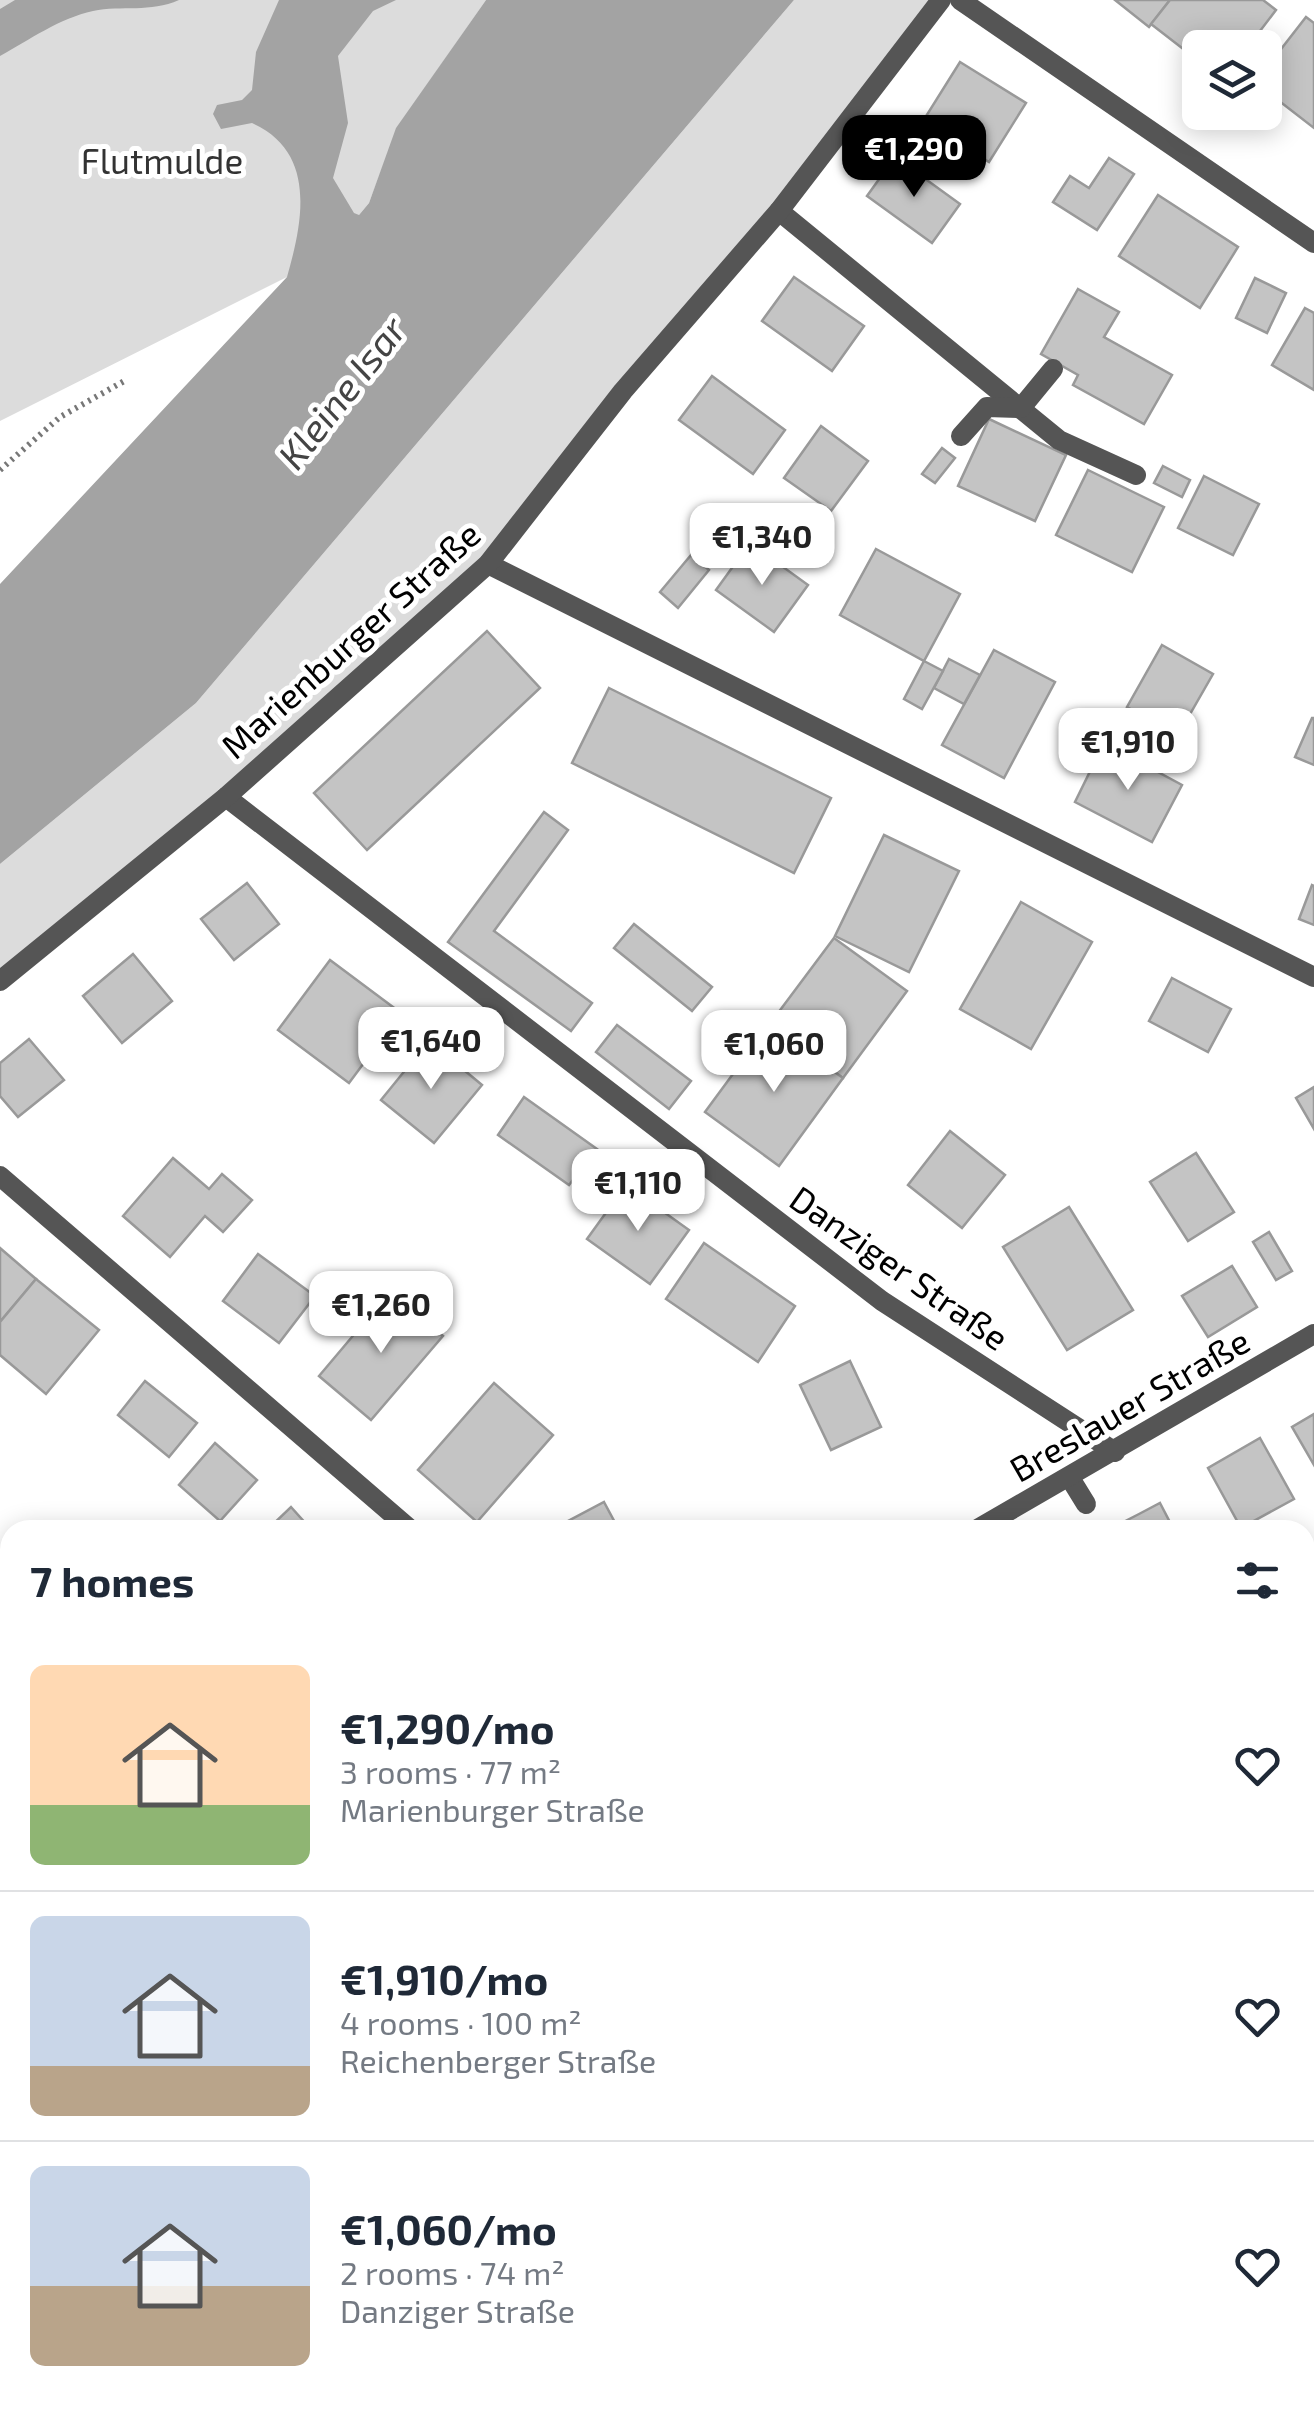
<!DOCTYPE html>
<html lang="en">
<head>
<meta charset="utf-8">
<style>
  :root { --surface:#fff; --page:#f2f2f3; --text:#1f2937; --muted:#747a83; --line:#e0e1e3; --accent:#000 }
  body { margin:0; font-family:"Exo 2",sans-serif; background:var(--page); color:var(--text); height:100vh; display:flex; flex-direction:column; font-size:38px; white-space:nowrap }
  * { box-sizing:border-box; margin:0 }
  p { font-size:32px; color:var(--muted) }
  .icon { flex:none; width:55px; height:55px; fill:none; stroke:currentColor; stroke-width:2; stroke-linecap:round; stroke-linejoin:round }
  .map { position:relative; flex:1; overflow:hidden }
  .details { position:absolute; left:0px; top:1520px; width:1315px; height:892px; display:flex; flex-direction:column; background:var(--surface); border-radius:30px 30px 0 0; box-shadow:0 5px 25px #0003 }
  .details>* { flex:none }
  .fabs { position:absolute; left:1182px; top:30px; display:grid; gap:20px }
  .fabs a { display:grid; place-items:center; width:100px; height:100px; border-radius:15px; background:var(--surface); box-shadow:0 5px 25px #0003; font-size:50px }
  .price { position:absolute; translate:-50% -85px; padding:0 22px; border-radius:20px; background:#fff; color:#222; font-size:32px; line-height:65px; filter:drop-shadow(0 2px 5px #0008) }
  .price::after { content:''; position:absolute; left:50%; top:60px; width:30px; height:22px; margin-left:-15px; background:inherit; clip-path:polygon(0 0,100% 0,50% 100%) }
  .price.on { background:var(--accent); color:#fff }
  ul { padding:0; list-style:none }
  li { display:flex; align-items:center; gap:30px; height:250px; padding:0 30px }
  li+li { border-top:2px solid var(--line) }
  li span { display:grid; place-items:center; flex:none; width:280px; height:200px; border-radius:15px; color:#555 }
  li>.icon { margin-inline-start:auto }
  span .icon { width:120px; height:120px; fill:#fffc; stroke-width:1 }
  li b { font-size:42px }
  h2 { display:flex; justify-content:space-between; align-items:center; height:120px; padding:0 30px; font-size:42px }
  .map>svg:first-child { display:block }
  .green { fill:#dcdcdc }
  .water { fill:#a3a3a3 }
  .building { fill:#c4c4c4; stroke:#999; stroke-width:2.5 }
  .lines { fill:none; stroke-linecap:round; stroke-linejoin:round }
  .path { stroke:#777; stroke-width:6; stroke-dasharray:2.5 5; stroke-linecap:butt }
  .lane { stroke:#555; stroke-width:20 }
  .street { stroke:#555; stroke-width:20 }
  .labels { text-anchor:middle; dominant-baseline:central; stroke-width:10; stroke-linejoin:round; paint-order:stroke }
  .park-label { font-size:35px; fill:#333; stroke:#fff }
  .street-label { font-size:35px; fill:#000; stroke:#fff }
  .water-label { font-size:38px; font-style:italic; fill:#444; stroke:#fff }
</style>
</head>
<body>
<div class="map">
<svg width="1314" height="2412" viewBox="0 0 1314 2412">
  <rect width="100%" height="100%" fill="#fff"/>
  <!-- green -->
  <g class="green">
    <path d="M0,0H486L397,128L369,203L359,215L287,277L0,421Z"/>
    <path d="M794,0H941L488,564L0,981V864L196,703Z"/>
    <path d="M453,2403H619L603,2412H437Z"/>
  </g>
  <!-- water -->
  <g class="water">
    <path d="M15,0H179C150,13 122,5 93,11C60,18 29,40 0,56V9Z"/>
    <path d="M279,0H396L373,11L338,56L348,123L333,178L354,213L359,215L369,203L396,128L486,0H794L196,703L0,864V584L287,277C303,221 317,152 252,123L221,129L213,114L217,105L242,100L252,90L256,52Z"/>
    <path d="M1314,2010V2376L1305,2381V2015Z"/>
    <path d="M619,2403V2402L1269,2403L1253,2412H603Z"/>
  </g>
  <!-- building -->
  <g class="building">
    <path d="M1115,0H1170L1149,27Z"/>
    <path d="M1170,0H1263L1276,10L1247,48H1200V62L1151,24Z"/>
    <path d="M1306,17L1314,23V128L1265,90V48H1261L1265,43L1278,53Z"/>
    <path d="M960,62L1026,103L989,162L923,121Z"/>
    <path d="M895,157L960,204L932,243L867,196Z"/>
    <path d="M1109,158L1134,174L1097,230L1053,202L1070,176L1089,188Z"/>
    <path d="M1158,195L1238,247L1200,308L1119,256Z"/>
    <path d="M794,277L864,326L832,371L762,321Z"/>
    <path d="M1255,278L1286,293L1267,333L1236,318Z"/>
    <path d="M1078,289L1119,312L1104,337L1172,375L1144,424L1073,385L1078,375L1041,354Z"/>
    <path d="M1305,308L1314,313V390L1272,365Z"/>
    <path d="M712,376L785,430L753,474L679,420Z"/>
    <path d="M989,419L1066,455L1035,521L958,486Z"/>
    <path d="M821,426L868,461L831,511L784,478Z"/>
    <path d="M942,448L955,458L935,483L922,474Z"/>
    <path d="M1163,466L1190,480L1182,497L1154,483Z"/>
    <path d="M1088,470L1164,507L1132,572L1056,535Z"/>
    <path d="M1204,476L1259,504L1233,555L1178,528Z"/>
    <path d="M750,543L808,585L774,632L716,590Z"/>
    <path d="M876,549L960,594L924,661L840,615Z"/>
    <path d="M691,555L709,570L678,608L660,592Z"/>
    <path d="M487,631L540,688L367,850L314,793Z"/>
    <path d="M1162,645L1213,674L1178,735L1127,707Z"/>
    <path d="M994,650L1055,682L1004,778L942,745Z"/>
    <path d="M949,659L980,675L964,704L934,688Z"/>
    <path d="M924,661L943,671L922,709L904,699Z"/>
    <path d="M609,688L831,798L794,873L572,763Z"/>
    <path d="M1312,718H1314V765L1295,757Z"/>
    <path d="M1104,743L1182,785L1152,842L1075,802Z"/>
    <path d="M544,812L568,830L494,931L592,1003L571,1031L448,942Z"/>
    <path d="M884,835L959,871L909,972L835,936Z"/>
    <path d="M247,883L279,924L234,960L201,919Z"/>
    <path d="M1312,885L1314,886V925L1299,919Z"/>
    <path d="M1021,902L1092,942L1031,1049L960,1009Z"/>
    <path d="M634,924L712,987L692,1011L614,948Z"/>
    <path d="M834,938L907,991L843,1078L769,1025Z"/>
    <path d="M133,954L172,1001L122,1043L83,996Z"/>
    <path d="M330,960L401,1013L349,1083L278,1030Z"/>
    <path d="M1172,978L1231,1009L1208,1052L1149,1021Z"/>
    <path d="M617,1025L691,1081L669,1109L596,1052Z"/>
    <path d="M769,1025L843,1078L779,1166L705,1112Z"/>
    <path d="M29,1039L64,1080L18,1117L0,1096V1063Z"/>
    <path d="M429,1041L482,1085L434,1143L381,1100Z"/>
    <path d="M1314,1087V1129L1296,1098Z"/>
    <path d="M524,1097L597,1149L569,1185L498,1135Z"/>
    <path d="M950,1131L1005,1175L962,1228L908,1185Z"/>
    <path d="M1196,1153L1234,1212L1188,1241L1150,1182Z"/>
    <path d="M173,1158L209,1189L222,1174L252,1200L223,1232L205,1216L170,1257L123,1216Z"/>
    <path d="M626,1185L689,1230L650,1284L587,1239Z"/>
    <path d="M1069,1207L1133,1310L1067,1350L1003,1247Z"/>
    <path d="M1269,1232L1292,1271L1276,1280L1253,1242Z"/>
    <path d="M704,1243L795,1306L758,1362L666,1299Z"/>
    <path d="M0,1248L36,1279L0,1322Z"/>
    <path d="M258,1254L315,1296L279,1343L223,1301Z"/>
    <path d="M1232,1266L1257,1307L1208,1337L1182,1296Z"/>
    <path d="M36,1279L99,1330L46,1394L0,1355V1322Z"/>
    <path d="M390,1292L443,1336L371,1420L319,1376Z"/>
    <path d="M850,1361L881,1427L831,1450L800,1385Z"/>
    <path d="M145,1381L197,1423L169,1457L118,1415Z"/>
    <path d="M494,1383L553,1435L477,1522L418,1470Z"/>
    <path d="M1314,1414V1465L1292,1427Z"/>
    <path d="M1260,1438L1294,1499L1241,1528L1208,1468Z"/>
    <path d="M215,1443L257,1480L220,1521L179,1485Z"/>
    <path d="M604,1502L619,1530H551Z"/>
    <path d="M1160,1503L1174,1530H1108L1139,1514Z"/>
    <path d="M291,1507L308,1526L304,1530H267Z"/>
    <path d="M0,1720L10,1745V1787L0,1791Z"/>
    <path d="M0,1910L10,1928V2048L0,2053Z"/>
    <path d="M0,2202L10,2220V2243L0,2249Z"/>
    <path d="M65,2402H142L148,2412H71Z"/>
  </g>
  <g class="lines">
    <!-- path -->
    <path class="path" d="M0,470L60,417L126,380"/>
    <!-- lane -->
    <g class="lane">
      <path d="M779,211L1059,440L1136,475"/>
      <path d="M961,436L987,407L1021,408L1053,369"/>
      <path d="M1070,1478L1086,1504"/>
    </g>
    <!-- street -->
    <g class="street">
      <path d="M960,0L1314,243"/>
      <path d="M488,564L1314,977"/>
      <path d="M226,797L882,1301L1115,1452"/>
      <path d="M0,981L226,797L488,564L623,391L779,211L941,0"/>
      <path d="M0,1176L411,1530"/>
      <path d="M976,1530L1314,1334"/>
      <path d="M1305,1927L1314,1922"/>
      <path d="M0,2114L10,2108"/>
      <path d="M437,2412L453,2402"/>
    </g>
  </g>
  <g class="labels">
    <!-- park labels -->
    <g class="park-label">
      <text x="162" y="160">Flutmulde</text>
    </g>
    <!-- street labels -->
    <g class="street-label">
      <text transform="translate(350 639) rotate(-42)">Marienburger Straße</text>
      <text transform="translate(900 1267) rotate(35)">Danziger Straße</text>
      <text transform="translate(1129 1404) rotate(-30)">Breslauer Straße</text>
    </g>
    <!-- water labels -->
    <g class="water-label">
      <text transform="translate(341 392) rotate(-52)">Kleine Isar</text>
    </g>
  </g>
</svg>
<div class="fabs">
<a><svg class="icon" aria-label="layers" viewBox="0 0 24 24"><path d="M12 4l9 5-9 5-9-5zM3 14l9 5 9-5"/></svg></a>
</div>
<b class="price on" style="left:914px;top:200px">€1,290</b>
<b class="price" style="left:762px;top:588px">€1,340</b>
<b class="price" style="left:1128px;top:793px">€1,910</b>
<b class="price" style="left:431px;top:1092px">€1,640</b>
<b class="price" style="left:774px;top:1095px">€1,060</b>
<b class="price" style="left:638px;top:1234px">€1,110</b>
<b class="price" style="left:381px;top:1356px">€1,260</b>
<section class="details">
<h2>7 homes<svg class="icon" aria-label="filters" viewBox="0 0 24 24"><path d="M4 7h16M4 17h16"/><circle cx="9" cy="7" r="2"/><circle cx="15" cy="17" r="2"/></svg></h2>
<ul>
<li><span style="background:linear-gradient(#ffd9b3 70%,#8fb573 0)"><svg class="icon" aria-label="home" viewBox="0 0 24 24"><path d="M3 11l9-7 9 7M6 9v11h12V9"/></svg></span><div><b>€1,290/mo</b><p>3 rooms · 77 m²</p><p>Marienburger Straße</p></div><svg class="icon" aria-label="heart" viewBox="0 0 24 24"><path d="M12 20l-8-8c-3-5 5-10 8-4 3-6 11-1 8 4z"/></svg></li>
<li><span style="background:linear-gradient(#c9d6e8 75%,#b9a48a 0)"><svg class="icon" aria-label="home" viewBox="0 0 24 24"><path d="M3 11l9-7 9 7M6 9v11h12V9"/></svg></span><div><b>€1,910/mo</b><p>4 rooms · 100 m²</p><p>Reichenberger Straße</p></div><svg class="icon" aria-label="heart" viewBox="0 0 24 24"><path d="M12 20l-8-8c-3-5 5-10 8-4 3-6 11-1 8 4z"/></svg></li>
<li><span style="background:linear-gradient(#c9d6e8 60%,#b9a48a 0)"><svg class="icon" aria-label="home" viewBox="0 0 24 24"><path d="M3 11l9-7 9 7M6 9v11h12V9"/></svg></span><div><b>€1,060/mo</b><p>2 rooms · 74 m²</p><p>Danziger Straße</p></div><svg class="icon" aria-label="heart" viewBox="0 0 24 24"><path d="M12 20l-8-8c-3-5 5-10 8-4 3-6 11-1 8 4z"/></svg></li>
</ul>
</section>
</div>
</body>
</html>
